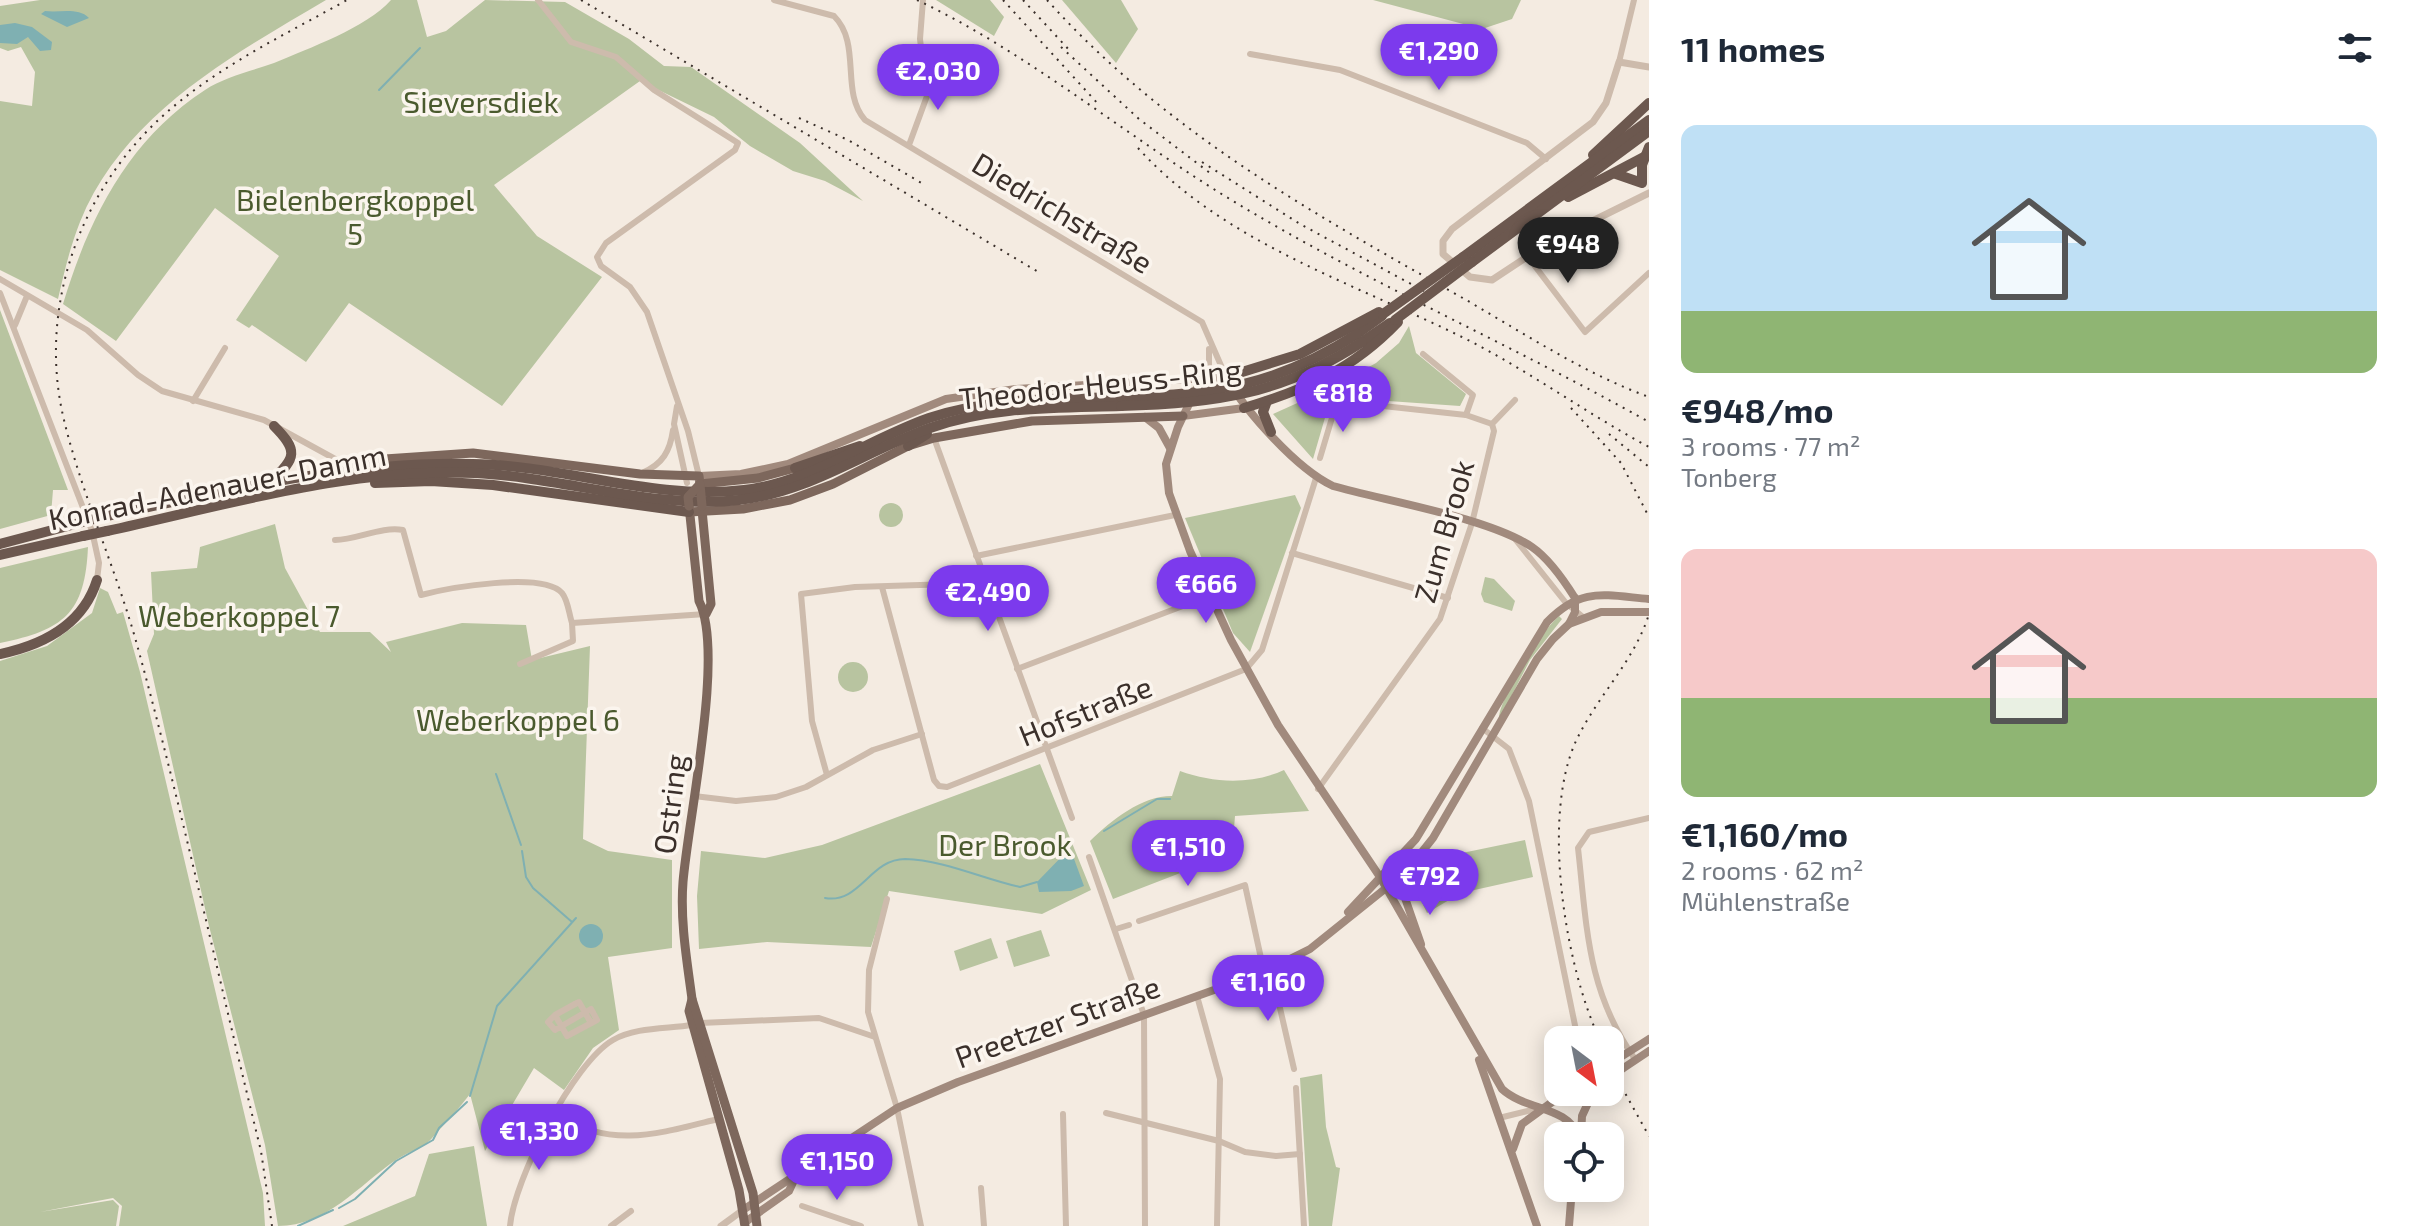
<!DOCTYPE html>
<html lang="en">
<head>
<meta charset="utf-8">
<style>
  :root { --surface:#fff; --page:#f6f6f7; --text:#1f2937; --muted:#747a83; --accent:#7c3aed }
  body { margin:0; font-family:"Exo 2",sans-serif; background:var(--page); color:var(--text); height:100vh; display:flex; flex-direction:column; font-size:30px; white-space:nowrap }
  * { box-sizing:border-box; margin:0 }
  p { font-size:26px; color:var(--muted) }
  .icon { flex:none; width:44px; height:44px; fill:none; stroke:currentColor; stroke-width:2; stroke-linecap:round; stroke-linejoin:round }
  .map { position:relative; flex:1; overflow:hidden }
  .drawer { display:flex; flex-direction:column; background:var(--surface); width:760px }
  .drawer>* { flex:none }
  .needle { width:52px; rotate:148deg }
  .buttons { position:absolute; left:1544px; top:1026px; display:grid; gap:16px }
  .buttons a { display:grid; place-items:center; width:80px; height:80px; border-radius:16px; background:var(--surface); box-shadow:0 4px 20px #0003; font-size:40px }
  .price { position:absolute; translate:-50% -68px; padding:0 18px; border-radius:28px; background:var(--accent); color:#fff; font-size:26px; line-height:52px; filter:drop-shadow(0 2px 4px #0008) }
  .price::after { content:''; position:absolute; left:50%; top:48px; width:24px; height:18px; margin-left:-12px; background:inherit; clip-path:polygon(0 0,100% 0,50% 100%) }
  .price.active { background:#222; color:#fff }
  ul { padding:0; list-style:none }
  li { display:grid; align-content:center; gap:16px; height:424px; padding:0 32px }
  li span { display:grid; place-items:center; height:248px; border-radius:16px; color:#555 }
  li>.icon { margin-inline-start:auto }
  span .icon { width:144px; height:144px; fill:#fffc; stroke-width:1 }
  li b { font-size:34px }
  h2 { display:flex; justify-content:space-between; align-items:center; height:96px; padding:0 32px; font-size:34px }
  main { display:flex; flex:1; min-height:0 }
  .map>svg:first-child { display:block }
  .green { fill:#b8c4a0 }
  .water { fill:#7fb0b2 }
  .lines { fill:none; stroke-linecap:round; stroke-linejoin:round }
  .stream { stroke:#7fb0b2; stroke-width:2 }
  .minor { stroke:#cdbbac; stroke-width:6 }
  .tertiary { stroke:#cdbbac; stroke-width:7 }
  .secondary { stroke:#a18a7d; stroke-width:8 }
  .primary { stroke:#7d675c; stroke-width:9 }
  .trunk { stroke:#6c584f; stroke-width:10 }
  .rail { stroke:#3b302b; stroke-width:2; stroke-dasharray:2 6; stroke-linecap:butt }
  .secondary-bridge { stroke:#a18a7d; stroke-width:8 }
  .primary-bridge { stroke:#7d675c; stroke-width:9 }
  .trunk-bridge { stroke:#6c584f; stroke-width:10 }
  .labels { text-anchor:middle; dominant-baseline:central; stroke-width:7; stroke-linejoin:round; paint-order:stroke }
  .park-label { font-size:30px; fill:#4a5a2e; stroke:#fbf5ee }
  .street-label { font-size:30px; fill:#3b302b; stroke:#fbf5ee }
</style>
</head>
<body>
<main>
<div class="map">
<svg width="1649" height="1226" viewBox="0 0 1649 1226">
  <rect width="100%" height="100%" fill="#f4ebe1"/>
  <!-- green -->
  <g class="green">
    <path d="M40,0H326C233,55 123,115 80,222C70,247 64,273 58,299L0,270V101L32,106L35,72L21,47L8,51L0,48V6Z"/>
    <path d="M391,0H417L427,37L446,31L485,0L565,2L629,39L664,66L691,67L800,143L863,201L825,181L793,171L750,146L714,117L640,81L494,185L537,236L602,277L502,406L349,303L306,362L252,325L249,328L236,320L279,256L215,208L116,341L63,304C89,218 128,140 205,90C224,77 252,71 274,63C309,48 366,28 391,0Z"/>
    <path d="M936,0H990L1004,17L994,36Z"/>
    <path d="M1062,0H1121L1138,29L1116,63Z"/>
    <path d="M1373,0H1521L1512,19L1482,29Z"/>
    <path d="M0,310L68,490H53L51,515L0,529Z"/>
    <path d="M1409,326L1416,353L1466,394L1460,406L1331,397L1313,459L1273,414L1335,386L1339,388L1340,383L1376,363L1399,343Z"/>
    <path d="M1295,495L1301,508L1250,652L1233,633L1185,518Z"/>
    <circle cx="891" cy="515" r="12"/>
    <path d="M275,524L285,568L320,632H370L391,652L386,642L462,623L526,625L532,660L590,646L583,839L608,851L672,860V948L608,957L619,1030L593,1048L564,1090L534,1068L485,1151L470,1094C458,1110 445,1123 433,1137C425,1148 407,1152 396,1160C359,1185 327,1226 278,1226L265,1145L209,926L147,651L154,634L151,572L197,568L200,547Z"/>
    <path d="M88,547C85,613 64,630 0,643V568Z"/>
    <path d="M1485,577L1494,579L1515,601L1512,611L1484,602L1481,594Z"/>
    <path d="M100,588L108,592L117,614L123,612L140,672L263,1193L265,1226H119L122,1206L113,1198L40,1212L113,1200L119,1206L116,1226H0V661L47,646L92,613Z"/>
    <path d="M1559,616L1562,619L1530,660L1499,720C1497,701 1542,630 1559,616Z"/>
    <circle cx="853" cy="677" r="15"/>
    <path d="M1040,764L1091,890L1042,914L889,891L871,947L767,942L699,949L697,896L701,851L765,858L822,845Z"/>
    <path d="M1284,770L1309,811L1235,816L1232,853L1113,899L1090,841C1112,820 1141,796 1172,796L1180,771C1213,783 1251,785 1284,770Z"/>
    <path d="M1525,840L1533,877L1461,893L1427,913L1416,890L1433,859Z"/>
    <path d="M1041,930L1050,956L1014,967L1006,941Z"/>
    <path d="M991,938L998,958L960,971L954,951Z"/>
    <path d="M1322,1074L1326,1127L1336,1167L1340,1168L1332,1226H1309L1300,1078Z"/>
    <path d="M474,1146L487,1226H343L415,1196L429,1154Z"/>
  </g>
  <!-- water -->
  <g class="water">
    <path d="M45,11C60,13 78,7 89,18L67,27L41,14Z"/>
    <path d="M15,23L32,27L52,42L51,50L40,51L28,37L17,44L0,43V25Z"/>
    <path d="M1070,848L1084,886L1071,891L1039,892L1037,882Z"/>
    <circle cx="591" cy="936" r="12"/>
  </g>
  <g class="lines">
    <!-- stream -->
    <g class="stream">
      <path d="M379,90L420,48"/>
      <path d="M496,774L521,845"/>
      <path d="M1104,831L1157,799H1170"/>
      <path d="M522,851L526,877L533,888L572,922"/>
      <path d="M825,898C860,904 870,859 905,859C944,860 983,879 1020,887L1037,882"/>
      <path d="M470,1096L497,1006L576,918"/>
      <path d="M339,1208L355,1199L396,1161L433,1140L439,1128L467,1102"/>
      <path d="M298,1226L333,1210"/>
    </g>
    <!-- minor -->
    <g class="minor">
      <path d="M538,0L571,42L616,57L654,90L738,143L735,150L606,243L597,257L601,266L630,287L647,312L688,431L699,476"/>
      <path d="M774,0L834,16C862,44 840,92 865,120L1202,322L1226,377"/>
      <path d="M1250,54L1340,70L1527,143L1546,159"/>
      <path d="M1619,62L1634,0"/>
      <path d="M909,145L927,96L920,39L923,0"/>
      <path d="M1528,257L1585,332L1649,273"/>
      <path d="M0,279L87,330L138,375L162,391L264,420L337,460L359,461"/>
      <path d="M0,293L92,531L99,563L97,580"/>
      <path d="M15,325L27,296"/>
      <path d="M1423,354L1473,395L1466,415"/>
      <path d="M1201,379L1209,367V349"/>
      <path d="M193,401L225,348"/>
      <path d="M677,406L674,424L687,483"/>
      <path d="M934,438L1072,818"/>
      <path d="M1320,458L1337,401L1466,415L1492,424"/>
      <path d="M642,473C663,464 670,451 673,430"/>
      <path d="M1515,539L1566,603L1583,617"/>
      <path d="M335,540C357,540 381,526 403,530L421,595C448,588 542,571 562,593C568,600 569,614 572,623L706,614"/>
      <path d="M1292,553L1448,598"/>
      <path d="M976,556L1175,515"/>
      <path d="M882,587L934,780L939,786L947,787L1246,669L1262,650L1316,478"/>
      <path d="M520,664L573,641L572,623"/>
      <path d="M1017,669L1209,596"/>
      <path d="M1482,728L1509,749L1529,801L1578,1040"/>
      <path d="M827,775L812,721L801,594L855,587L985,583"/>
      <path d="M1318,789L1440,619L1472,523L1494,431L1492,424L1515,400"/>
      <path d="M694,796L736,801L776,797L806,787L873,750L922,734"/>
      <path d="M1089,857L1144,1015L1145,1226"/>
      <path d="M887,899L869,970L868,1012L897,1108L921,1226"/>
      <path d="M1139,921L1245,885L1264,972"/>
      <path d="M1116,929L1129,925"/>
      <path d="M1271,969L1294,1069"/>
      <path d="M1197,996L1220,1079L1217,1226"/>
      <path d="M575,1004L579,1002L591,1023"/>
      <path d="M555,1015L548,1022L555,1030C567,1023 579,1016 591,1009L597,1020L567,1036L555,1015L575,1004"/>
      <path d="M700,1023L819,1018L875,1037"/>
      <path d="M1635,1059C1587,991 1587,928 1578,848L1589,832L1649,818"/>
      <path d="M1296,1088L1304,1226"/>
      <path d="M1106,1113L1219,1141L1245,1152L1276,1156L1300,1154"/>
      <path d="M1063,1114L1066,1226"/>
      <path d="M556,1115C613,1149 657,1134 718,1119"/>
      <path d="M1499,1118L1540,1108"/>
      <path d="M981,1188L984,1226"/>
      <path d="M802,1206L861,1226"/>
      <path d="M510,1226C514,1180 573,1063 613,1040C635,1027 667,1029 692,1025"/>
      <path d="M611,1226L631,1211"/>
    </g>
    <!-- tertiary -->
    <g class="tertiary">
      <path d="M1649,67L1619,62L1606,103L1593,122L1452,229L1443,241V254L1470,277L1492,280L1548,243L1649,193"/>
      <path d="M721,1226L743,1210"/>
    </g>
    <!-- secondary -->
    <g class="secondary">
      <path d="M1201,379L1178,427L1166,464L1169,493L1190,551L1231,640L1278,725L1380,877L1502,1089C1526,1111 1568,1106 1578,1136"/>
      <path d="M1183,416L1244,408"/>
      <path d="M1145,417L1159,428L1170,448"/>
      <path d="M699,476L741,474L788,464L946,399L1016,389L1226,377C1246,412 1297,469 1333,486C1386,501 1489,518 1532,547C1548,558 1565,582 1575,598"/>
      <path d="M1569,624L1575,612V598"/>
      <path d="M1406,872L1405,898L1421,944"/>
      <path d="M1348,912L1416,839L1547,622C1581,587 1603,595 1649,599"/>
      <path d="M1479,1060L1537,1226"/>
      <path d="M1616,1060L1649,1039"/>
      <path d="M1622,1069L1649,1051"/>
      <path d="M1581,1136L1582,1116L1593,1092"/>
      <path d="M1513,1149L1522,1124L1566,1092"/>
      <path d="M743,1210L897,1108L958,1082L1264,972L1310,949L1406,872L1433,838L1537,659L1553,639L1569,624L1601,612H1649"/>
      <path d="M744,1223L789,1191L795,1178"/>
      <path d="M1569,1226L1572,1188"/>
    </g>
    <!-- primary -->
    <g class="primary">
      <path d="M370,460L473,453L640,474L699,476L700,484L758,478L795,468"/>
      <path d="M689,506L699,601C725,652 688,819 683,882C680,921 687,961 692,999L689,1011L739,1190L745,1226"/>
      <path d="M702,510L711,604L706,614"/>
      <path d="M689,512L743,509L790,500L833,484L908,446L934,438L1032,421L1183,416"/>
      <path d="M692,999L753,1193L757,1226"/>
    </g>
    <!-- trunk -->
    <g class="trunk">
      <path d="M1593,155L1649,103"/>
      <path d="M1616,174L1642,183V165L1649,147"/>
      <path d="M1568,197L1644,157"/>
      <path d="M1463,257L1649,120"/>
      <path d="M1472,262L1649,131"/>
      <path d="M1357,334L1382,316"/>
      <path d="M1362,342L1390,323"/>
      <path d="M1226,377L1300,354L1379,312"/>
      <path d="M1267,401L1263,412L1271,432"/>
      <path d="M1244,408C1307,389 1352,370 1398,322"/>
      <path d="M908,446L927,434"/>
      <path d="M353,465L370,460"/>
      <path d="M795,468L860,446"/>
      <path d="M271,481C297,458 298,450 274,426"/>
      <path d="M375,483L431,481L493,485L689,512"/>
      <path d="M102,517C224,491 347,461 473,464C563,465 654,501 744,490C812,482 866,440 929,418C991,397 1057,399 1121,397"/>
      <path d="M107,531C227,505 351,467 475,473C559,477 660,510 739,500C810,492 865,451 930,428C991,406 1057,408 1121,406"/>
      <path d="M0,544L79,523"/>
      <path d="M0,555L83,536"/>
      <path d="M0,654C43,645 83,625 97,580"/>
    </g>
    <!-- rail -->
    <g class="rail">
      <path d="M581,0L1040,273"/>
      <path d="M917,0C1029,53 1131,140 1238,204C1371,284 1514,346 1649,422"/>
      <path d="M1003,0L1100,106"/>
      <path d="M1023,0L1071,52"/>
      <path d="M1047,0C1164,130 1310,212 1461,297C1522,332 1583,373 1649,397"/>
      <path d="M1061,47L1139,119L1210,173"/>
      <path d="M799,118L848,140L925,185"/>
      <path d="M1138,148C1224,243 1354,283 1466,339C1529,371 1586,413 1649,447"/>
      <path d="M1202,162L1300,224L1424,291"/>
      <path d="M1571,408L1621,463L1649,517"/>
      <path d="M1609,434L1649,467"/>
      <path d="M1600,1040C1565,966 1541,817 1576,741C1597,696 1634,662 1649,614"/>
      <path d="M1610,1066L1649,1136"/>
      <path d="M272,1226L261,1151C220,985 184,817 139,652C118,573 83,499 64,420C36,304 83,182 173,107C225,63 288,33 347,0"/>
    </g>
    <!-- secondary-bridge -->
    <g class="secondary-bridge">
      <path d="M1610,1064L1616,1060"/>
      <path d="M1611,1076L1622,1069"/>
    </g>
    <!-- primary-bridge -->
    <g class="primary-bridge">
      <path d="M700,484L702,506"/>
      <path d="M689,506L688,497L700,484"/>
    </g>
    <!-- trunk-bridge -->
    <g class="trunk-bridge">
      <path d="M1383,314L1463,257"/>
      <path d="M1395,320L1472,262"/>
      <path d="M1121,397C1214,395 1278,385 1357,334"/>
      <path d="M1121,406C1214,404 1283,394 1362,342"/>
      <path d="M79,523L102,517"/>
      <path d="M83,536L107,531"/>
    </g>
  </g>
  <g class="labels">
    <!-- park labels -->
    <g class="park-label">
      <text x="481" y="101">Sieversdiek</text>
      <text x="355" y="199">Bielenbergkoppel<tspan x="355" dy="34">5</tspan></text>
      <text x="239" y="615">Weberkoppel 7</text>
      <text x="518" y="719">Weberkoppel 6</text>
      <text x="1005" y="844">Der Brook</text>
    </g>
    <!-- street labels -->
    <g class="street-label">
      <text transform="translate(1063 212) rotate(31)">Diedrichstraße</text>
      <text transform="translate(1100 383) rotate(-6)">Theodor-Heuss-Ring</text>
      <text transform="translate(217 486) rotate(-11)">Konrad-Adenauer-Damm</text>
      <text transform="translate(1443 531) rotate(-74)">Zum Brook</text>
      <text transform="translate(1085 710) rotate(-22)">Hofstraße</text>
      <text transform="translate(669 804) rotate(-83)">Ostring</text>
      <text transform="translate(1057 1021) rotate(-20)">Preetzer Straße</text>
    </g>
  </g>
</svg>
<div class="buttons">
<a><svg class="needle" viewBox="-14 -14 28 28"><path d="M0-13l5 13h-10z" fill="#e53935"/><path d="M0 13l5-13h-10z" fill="#747a83"/></svg></a>
<a><svg class="icon" aria-label="locate" viewBox="0 0 24 24"><circle cx="12" cy="12" r="6"/><path d="M12 2v4M12 18v4M2 12h4M18 12h4"/></svg></a>
</div>
<b class="price" style="left:1439px;top:92px">€1,290</b>
<b class="price" style="left:938px;top:112px">€2,030</b>
<b class="price active" style="left:1568px;top:285px">€948</b>
<b class="price" style="left:1343px;top:434px">€818</b>
<b class="price" style="left:1206px;top:625px">€666</b>
<b class="price" style="left:988px;top:633px">€2,490</b>
<b class="price" style="left:1188px;top:888px">€1,510</b>
<b class="price" style="left:1430px;top:917px">€792</b>
<b class="price" style="left:1268px;top:1023px">€1,160</b>
<b class="price" style="left:539px;top:1172px">€1,330</b>
<b class="price" style="left:837px;top:1202px">€1,150</b>
</div>
<section class="drawer">
<h2>11 homes<svg class="icon" aria-label="filters" viewBox="0 0 24 24"><path d="M4 7h16M4 17h16"/><circle cx="9" cy="7" r="2"/><circle cx="15" cy="17" r="2"/></svg></h2>
<ul>
<li><span style="background:linear-gradient(#bfe0f5 75%,#8fb573 0)"><svg class="icon" aria-label="home" viewBox="0 0 24 24"><path d="M3 11l9-7 9 7M6 9v11h12V9"/></svg></span><div><b>€948/mo</b><p>3 rooms · 77 m²</p><p>Tonberg</p></div></li>
<li><span style="background:linear-gradient(#f6c9c9 60%,#8fb573 0)"><svg class="icon" aria-label="home" viewBox="0 0 24 24"><path d="M3 11l9-7 9 7M6 9v11h12V9"/></svg></span><div><b>€1,160/mo</b><p>2 rooms · 62 m²</p><p>Mühlenstraße</p></div></li>
</ul>
</section>
</main>
</body>
</html>
